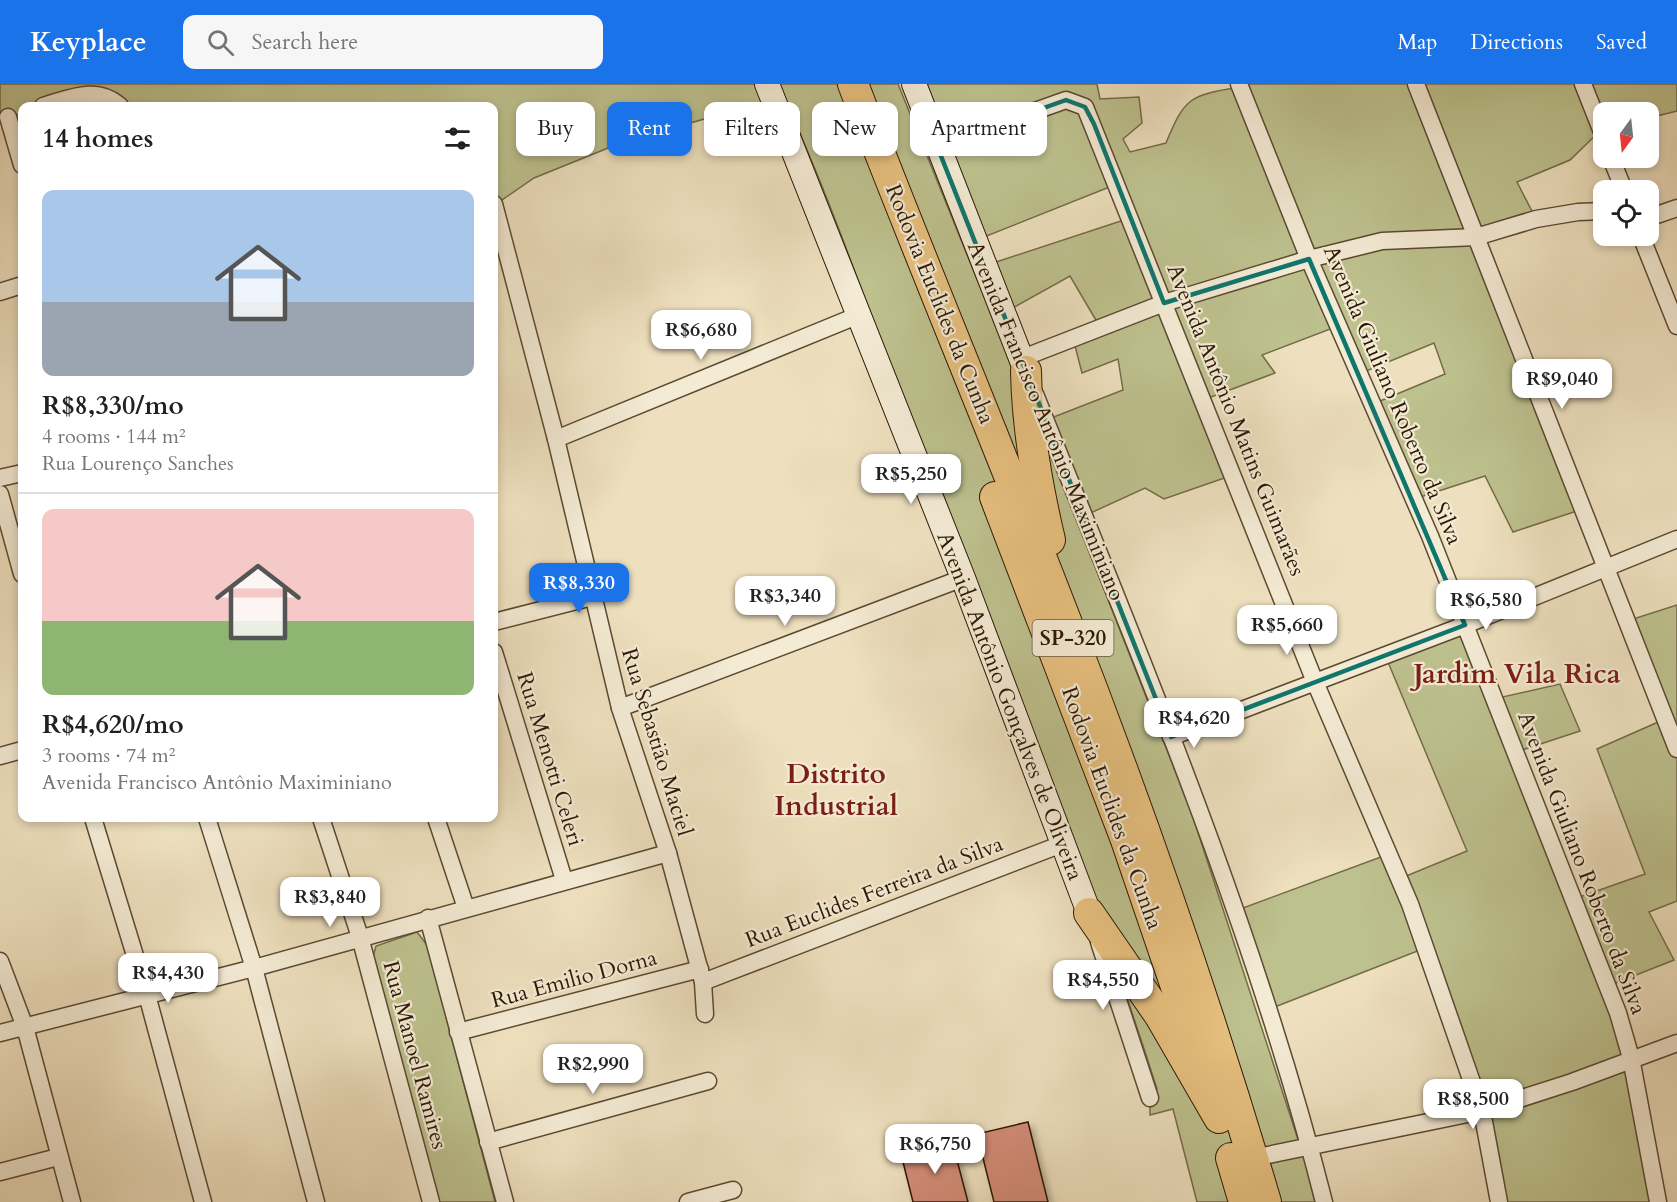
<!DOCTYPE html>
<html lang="en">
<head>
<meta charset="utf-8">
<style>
  :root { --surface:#fff; --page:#f6f6f6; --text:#202124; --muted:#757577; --line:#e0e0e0; --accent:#1a73e8 }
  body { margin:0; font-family:Cardo,serif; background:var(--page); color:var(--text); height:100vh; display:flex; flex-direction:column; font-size:22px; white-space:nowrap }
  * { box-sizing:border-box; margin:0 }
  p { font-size:20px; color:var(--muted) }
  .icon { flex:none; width:33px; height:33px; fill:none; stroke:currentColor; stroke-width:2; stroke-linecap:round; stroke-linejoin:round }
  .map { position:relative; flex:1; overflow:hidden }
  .details { position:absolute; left:18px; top:18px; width:480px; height:720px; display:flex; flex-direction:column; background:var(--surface); border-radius:12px; box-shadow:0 3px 9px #0003 }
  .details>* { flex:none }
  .hud { position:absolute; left:516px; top:18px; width:570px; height:54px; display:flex; gap:12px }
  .needle { width:39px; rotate:195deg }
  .controls { position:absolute; left:1593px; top:18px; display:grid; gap:12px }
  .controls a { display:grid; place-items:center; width:66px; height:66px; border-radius:12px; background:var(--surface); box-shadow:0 3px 9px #0003; font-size:30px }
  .price { position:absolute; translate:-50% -51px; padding:0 14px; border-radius:12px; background:#fff; color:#222; font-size:20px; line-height:39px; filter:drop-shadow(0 2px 3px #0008) }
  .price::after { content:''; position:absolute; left:50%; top:36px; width:18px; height:14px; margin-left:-9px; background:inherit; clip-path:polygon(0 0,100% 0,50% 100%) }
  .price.on { background:var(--accent); color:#fff }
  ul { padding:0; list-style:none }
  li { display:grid; align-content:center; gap:12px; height:318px; padding:0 24px }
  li+li { border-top:2px solid var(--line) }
  li span { display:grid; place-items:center; height:186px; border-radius:12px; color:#555 }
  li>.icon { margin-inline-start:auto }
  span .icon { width:108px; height:108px; fill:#fffc; stroke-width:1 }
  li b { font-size:26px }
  h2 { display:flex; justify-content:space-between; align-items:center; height:72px; padding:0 24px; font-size:26px }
  .pill { padding:0 21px; border-radius:12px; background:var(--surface); box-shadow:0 3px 9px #0003; font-size:21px; line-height:54px }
  .pill.on { background:var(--accent); color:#fff }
  header { display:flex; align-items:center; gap:36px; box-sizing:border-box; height:84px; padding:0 30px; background:var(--accent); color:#fff }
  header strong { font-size:28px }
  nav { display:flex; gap:33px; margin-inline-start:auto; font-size:21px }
  .search { width:420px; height:54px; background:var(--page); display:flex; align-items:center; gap:15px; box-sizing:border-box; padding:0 21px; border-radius:12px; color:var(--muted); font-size:22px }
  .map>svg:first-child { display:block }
  .green { fill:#bdc18e; stroke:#746c48; stroke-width:1.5 }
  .building { fill:#d28b76; stroke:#2c1703; stroke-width:1.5; filter:url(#shadow) }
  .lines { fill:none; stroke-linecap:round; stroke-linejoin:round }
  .street-casing { stroke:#5c4932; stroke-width:19 }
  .secondary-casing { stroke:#2c1703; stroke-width:26 }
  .highway-casing { stroke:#2c1703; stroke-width:32 }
  .street { stroke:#f4ebd5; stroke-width:16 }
  .secondary { stroke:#f4ebd5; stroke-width:24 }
  .highway { stroke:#e7c07f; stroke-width:30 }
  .marked { fill:none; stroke:#0f766e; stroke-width:4.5; stroke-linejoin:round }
  .labels { text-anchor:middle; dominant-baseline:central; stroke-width:4.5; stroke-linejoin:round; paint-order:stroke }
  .shield { fill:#f4ebd5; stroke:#685742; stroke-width:1.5 }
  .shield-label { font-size:21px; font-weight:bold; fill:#2c1703 }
  .street-label { font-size:22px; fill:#2c1703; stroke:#f4ebd5 }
  .district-label { font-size:28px; font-weight:bold; fill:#7a1f14; stroke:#f4ebd5 }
</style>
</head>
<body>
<header>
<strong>Keyplace</strong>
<div class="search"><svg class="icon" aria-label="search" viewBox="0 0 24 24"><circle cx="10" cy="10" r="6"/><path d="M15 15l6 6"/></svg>Search here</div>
<nav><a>Map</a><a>Directions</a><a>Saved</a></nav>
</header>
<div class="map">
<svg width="1677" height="1118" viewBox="0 0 1677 1118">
  <defs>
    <filter id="shadow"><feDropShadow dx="4.5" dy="4.5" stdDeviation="3" flood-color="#0004"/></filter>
  </defs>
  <rect width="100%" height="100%" fill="#eee0be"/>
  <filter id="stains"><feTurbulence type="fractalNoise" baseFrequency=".00333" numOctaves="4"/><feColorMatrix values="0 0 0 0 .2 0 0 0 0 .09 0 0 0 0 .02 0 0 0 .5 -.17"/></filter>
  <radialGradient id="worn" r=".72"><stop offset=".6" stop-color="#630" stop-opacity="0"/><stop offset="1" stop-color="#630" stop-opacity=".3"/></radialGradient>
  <!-- green -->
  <g class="green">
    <path d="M0,0H761L768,17L623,58L534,94L499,118L494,99V22H120L112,15L22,22V29L0,35Z"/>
    <path d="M778,0H898L1027,319L1042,347L1192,730L1305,1077L1315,1118H1197L1173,1025L1150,1031V1014L1157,1005C1091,797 1009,595 931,392C880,261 837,127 778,0Z"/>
    <path d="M914,0H1097L1100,15L1139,13L1142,39L1123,55L1130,68L1166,59C1185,13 1190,11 1240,3L1239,0H1677V27L1649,34L1648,28H1604L1603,44L1570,76L1517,98L1536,135L1476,153L1583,425L1513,448L1485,392L1414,415L1373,320L1445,290L1434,259L1359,290L1338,242L1262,271L1275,289L1203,316L1233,391L1164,415L1145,404L1084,432L1046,336L1123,306L1118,275L1082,289L1073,254L1100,243L1070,192L1002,230L984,182L1130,134L1117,100L974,157Z"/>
    <path d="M1677,521V641L1669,645L1677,665V817L1649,828L1674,876L1608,902L1658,1118H1499L1482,1027L1425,864L1267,926L1235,827L1389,770L1399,795L1467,767L1385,571L1465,541L1494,615L1560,600L1580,647L1516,668L1574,815L1645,790L1597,665L1665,635L1627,537Z"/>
    <path d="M417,848L427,861L495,1118H439L373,873L376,862Z"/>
  </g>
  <!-- building -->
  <g class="building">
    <path d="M1028,1038L1048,1118H994L977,1050Z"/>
    <path d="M952,1057L968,1118H913L901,1070Z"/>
  </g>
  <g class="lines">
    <defs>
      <g id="street">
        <path d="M1239,0L1309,175L1430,452L1618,929L1631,974L1658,1118"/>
        <path d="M1416,0L1677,665"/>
        <path d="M1583,0L1604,53"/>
        <path d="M43,22C70,14 97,1 120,22"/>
        <path d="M8,33L22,81"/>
        <path d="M937,62L1066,16L1085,23L1315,598L1410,820L1482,1027L1499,1118"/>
        <path d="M1611,74L1624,106"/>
        <path d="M494,120L556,355L620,624L668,769L703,898L705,930"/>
        <path d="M1648,134L1677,124"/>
        <path d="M1641,152L1677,242"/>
        <path d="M0,208L22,201"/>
        <path d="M1020,275L1164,219L1309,175L1382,157L1476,153L1536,135L1578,128L1604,127"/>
        <path d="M1035,310C1141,575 1254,841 1324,1118"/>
        <path d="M556,355L859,231"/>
        <path d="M0,394L22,389"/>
        <path d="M0,410L22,490"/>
        <path d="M494,538L592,513"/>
        <path d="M494,568L564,796"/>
        <path d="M620,624L963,494"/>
        <path d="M1171,653L1465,541L1677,455"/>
        <path d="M0,672L22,666"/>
        <path d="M93,734L147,911L203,1118"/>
        <path d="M207,734L254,884L316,1118"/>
        <path d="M321,734L360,853L431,1118"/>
        <path d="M436,734L466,824"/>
        <path d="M428,834L505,1118"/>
        <path d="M1099,858L1150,1014"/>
        <path d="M0,877L25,943L72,1118"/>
        <path d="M703,898L1062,760"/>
        <path d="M458,948L700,885"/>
        <path d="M0,949L254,884L668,769"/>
        <path d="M488,1058L708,997"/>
        <path d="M1253,1074L1482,1027L1572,998L1677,959"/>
        <path d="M0,1088L58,1073"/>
        <path d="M688,1118L733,1106"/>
      </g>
      <g id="secondary">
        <path d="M767,0L963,494L1089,829"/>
        <path d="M914,0L1026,287"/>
      </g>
      <g id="highway">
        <path d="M853,0C921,177 995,352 1063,529C1139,723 1207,919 1266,1118"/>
        <path d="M1026,287C1027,343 1037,401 1050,456"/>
        <path d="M995,413L1126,756L1203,982"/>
        <path d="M1089,829L1160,932L1219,1034"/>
        <path d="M1231,1074L1244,1118"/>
      </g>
    </defs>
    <!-- street casing -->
    <use href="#street" class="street-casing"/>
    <!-- secondary casing -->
    <use href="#secondary" class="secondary-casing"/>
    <!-- highway casing -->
    <use href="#highway" class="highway-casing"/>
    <!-- street -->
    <use href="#street" class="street"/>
    <!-- secondary -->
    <use href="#secondary" class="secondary"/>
    <!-- highway -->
    <use href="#highway" class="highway"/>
  </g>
  <!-- marked area -->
  <path class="marked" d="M1066,16L1085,23L1094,40L1164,219L1309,175L1465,541L1171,653L937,62Z"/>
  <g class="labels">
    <!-- shield labels -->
    <rect class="shield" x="1032.5" y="536" width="81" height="36" rx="4.5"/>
    <g class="shield-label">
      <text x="1073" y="554">SP-320</text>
    </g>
    <!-- street labels -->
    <g class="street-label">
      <text transform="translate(940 220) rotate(68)">Rodovia Euclides da Cunha</text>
      <text transform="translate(1393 311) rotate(67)">Avenida Giuliano Roberto da Silva</text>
      <text transform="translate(1236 336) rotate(68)">Avenida Antônio Matins Guimarães</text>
      <text transform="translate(1046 337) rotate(68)">Avenida Francisco Antônio Maximiniano</text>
      <text transform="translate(1010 622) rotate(69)">Avenida Antônio Gonçalves de Oliveira</text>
      <text transform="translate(657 658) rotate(73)">Rua Sebastião Maciel</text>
      <text transform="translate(550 675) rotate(73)">Rua Menotti Celeri</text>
      <text transform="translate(1112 724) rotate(70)">Rodovia Euclides da Cunha</text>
      <text transform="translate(1582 779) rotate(69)">Avenida Giuliano Roberto da Silva</text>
      <text transform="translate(874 808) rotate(-21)">Rua Euclides Ferreira da Silva</text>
      <text transform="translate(574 895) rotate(-15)">Rua Emilio Dorna</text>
      <text transform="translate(415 971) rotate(75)">Rua Manoel Ramires</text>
    </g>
    <!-- district labels -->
    <g class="district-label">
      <text x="1517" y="590">Jardim Vila Rica</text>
      <text x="836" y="690">Distrito<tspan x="836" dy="32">Industrial</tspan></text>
    </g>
  </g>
  <rect width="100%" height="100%" filter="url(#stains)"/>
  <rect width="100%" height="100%" fill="url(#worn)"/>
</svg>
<div class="controls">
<a><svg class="needle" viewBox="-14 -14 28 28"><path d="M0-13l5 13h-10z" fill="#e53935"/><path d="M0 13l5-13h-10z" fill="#757577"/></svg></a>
<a><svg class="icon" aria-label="locate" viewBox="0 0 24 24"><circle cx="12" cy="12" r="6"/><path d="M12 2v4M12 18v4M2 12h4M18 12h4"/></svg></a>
</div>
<b class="price" style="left:701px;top:277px">R$6,680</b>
<b class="price" style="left:1562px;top:326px">R$9,040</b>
<b class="price" style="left:911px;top:421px">R$5,250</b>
<b class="price on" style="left:579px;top:530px">R$8,330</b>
<b class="price" style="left:785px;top:543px">R$3,340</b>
<b class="price" style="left:1486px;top:547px">R$6,580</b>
<b class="price" style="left:1287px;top:572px">R$5,660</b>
<b class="price" style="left:1194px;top:665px">R$4,620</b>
<b class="price" style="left:330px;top:844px">R$3,840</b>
<b class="price" style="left:168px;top:920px">R$4,430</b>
<b class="price" style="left:1103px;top:927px">R$4,550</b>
<b class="price" style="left:593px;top:1011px">R$2,990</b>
<b class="price" style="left:1473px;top:1046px">R$8,500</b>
<b class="price" style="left:935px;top:1091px">R$6,750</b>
<div class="hud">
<a class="pill">Buy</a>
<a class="pill on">Rent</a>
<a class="pill">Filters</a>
<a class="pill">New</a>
<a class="pill">Apartment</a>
</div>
<section class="details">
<h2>14 homes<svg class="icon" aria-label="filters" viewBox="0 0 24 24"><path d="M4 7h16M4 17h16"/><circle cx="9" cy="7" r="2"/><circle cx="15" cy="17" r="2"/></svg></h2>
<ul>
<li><span style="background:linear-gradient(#a9c7e8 60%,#9aa5b1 0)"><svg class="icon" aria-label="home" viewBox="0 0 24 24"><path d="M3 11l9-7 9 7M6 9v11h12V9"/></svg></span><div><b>R$8,330/mo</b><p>4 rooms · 144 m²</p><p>Rua Lourenço Sanches</p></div></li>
<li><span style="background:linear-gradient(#f6c9c9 60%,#8fb573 0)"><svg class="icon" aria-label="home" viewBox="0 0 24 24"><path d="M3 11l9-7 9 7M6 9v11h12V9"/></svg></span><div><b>R$4,620/mo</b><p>3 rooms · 74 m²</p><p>Avenida Francisco Antônio Maximiniano</p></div></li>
</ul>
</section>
</div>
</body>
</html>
